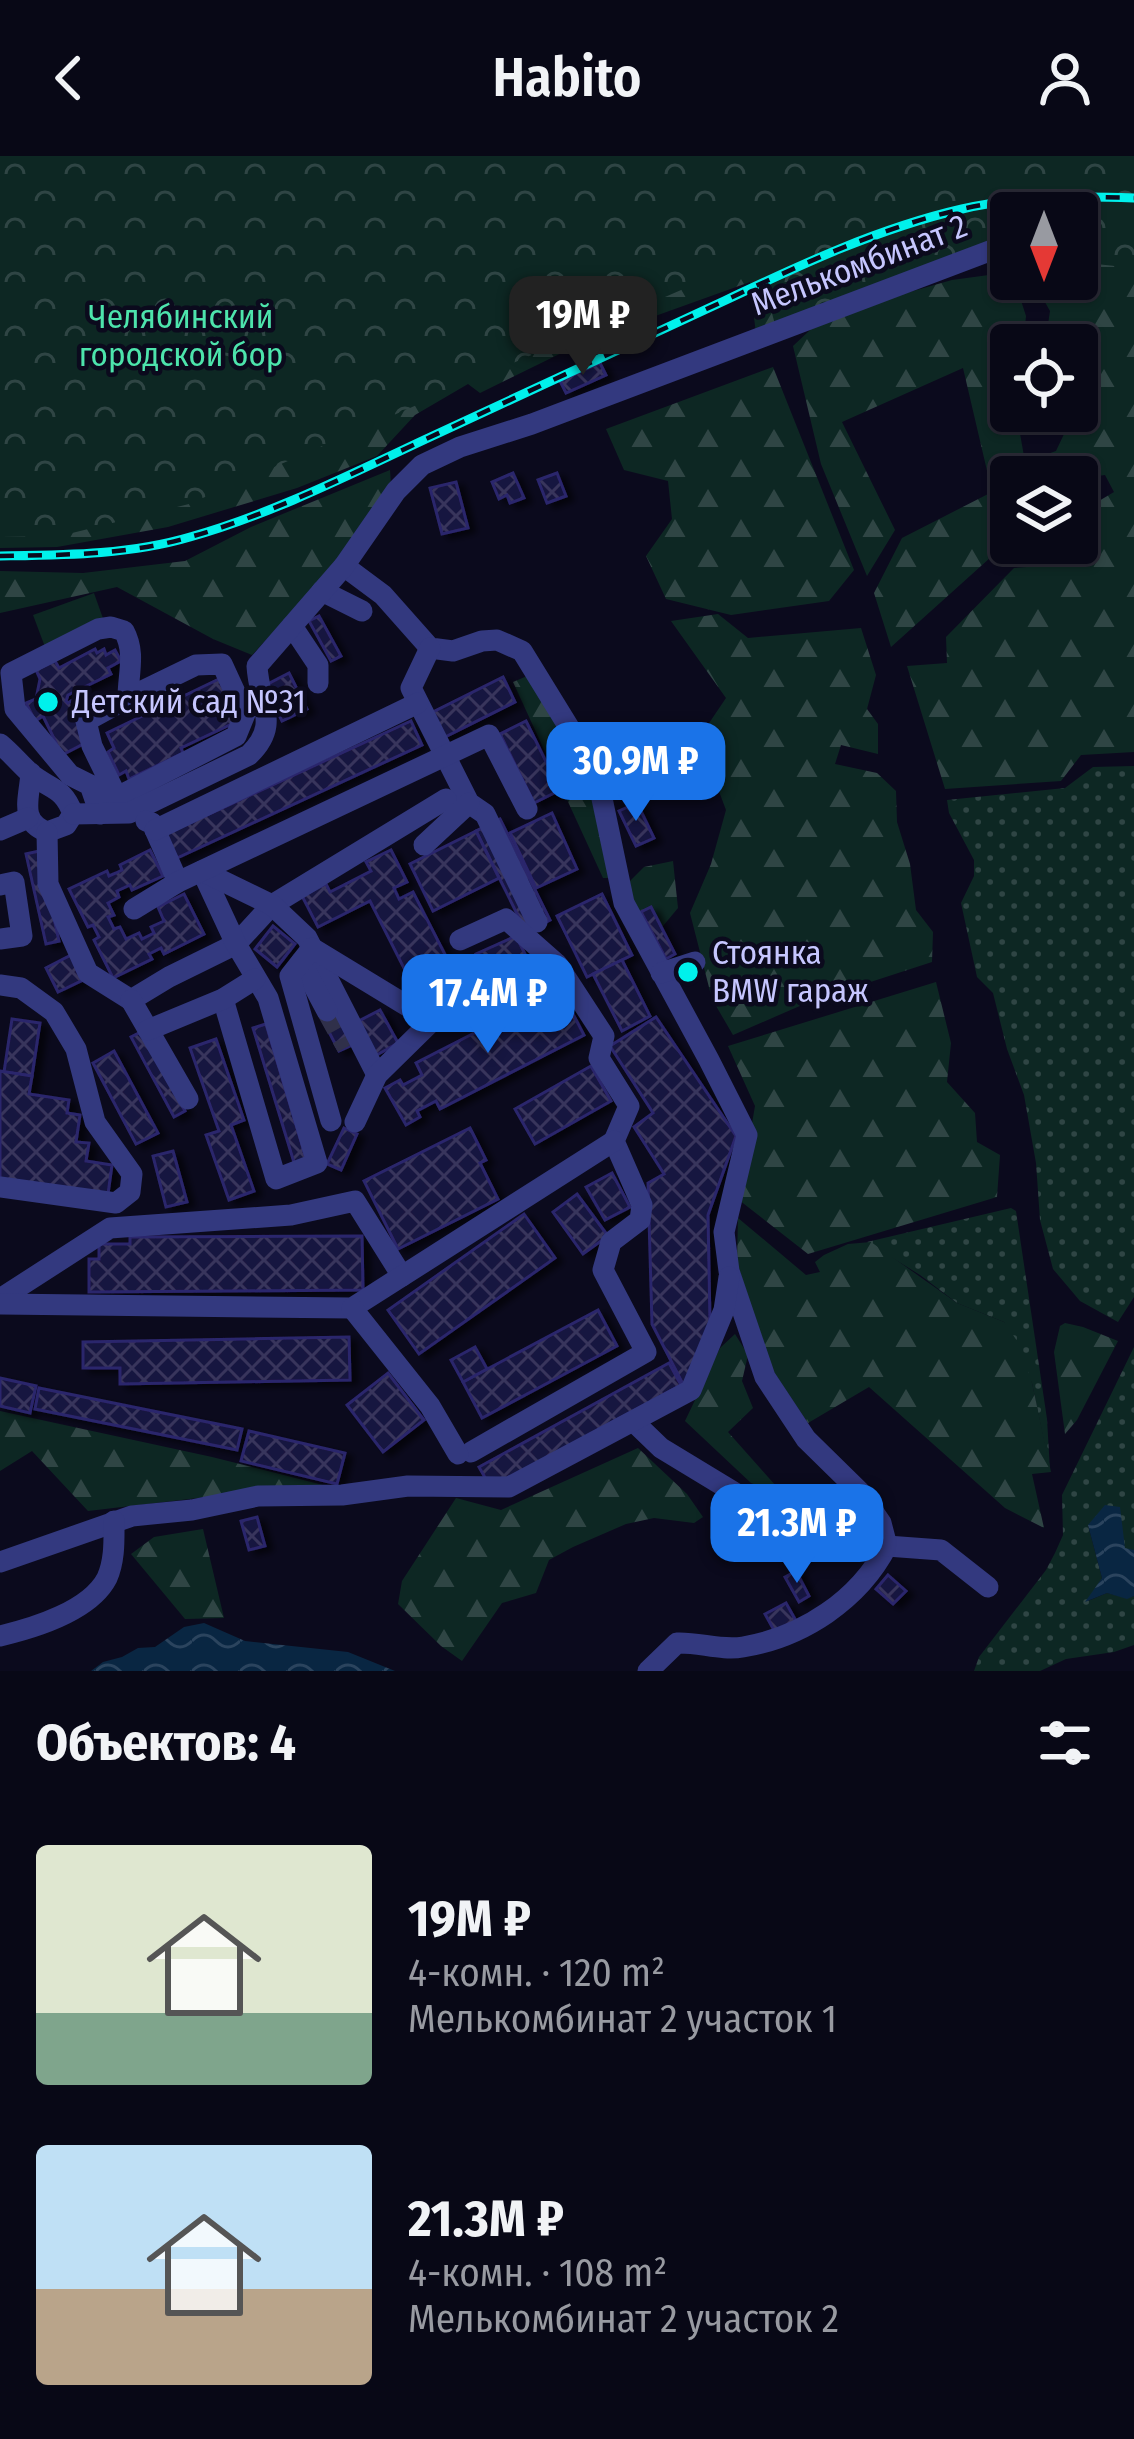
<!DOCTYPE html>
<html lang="ru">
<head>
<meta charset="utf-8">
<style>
  :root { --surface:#080816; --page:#11111f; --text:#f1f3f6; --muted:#989aa1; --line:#292935; --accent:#1a73e8 }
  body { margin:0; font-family:"Fira Sans Condensed",sans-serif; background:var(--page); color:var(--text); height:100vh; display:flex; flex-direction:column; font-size:45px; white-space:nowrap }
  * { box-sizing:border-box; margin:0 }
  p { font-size:39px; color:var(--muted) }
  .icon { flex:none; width:66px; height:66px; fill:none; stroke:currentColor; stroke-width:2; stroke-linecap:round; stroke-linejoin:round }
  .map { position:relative; height:1515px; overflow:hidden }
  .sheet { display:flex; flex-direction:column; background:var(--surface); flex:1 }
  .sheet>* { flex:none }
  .needle { width:78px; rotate:180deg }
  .fabs { position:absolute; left:990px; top:36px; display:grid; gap:24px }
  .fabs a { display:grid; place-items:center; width:108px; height:108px; border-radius:12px; background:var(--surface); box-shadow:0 3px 9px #0004,0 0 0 3px var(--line); font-size:60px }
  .price { position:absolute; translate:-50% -102px; padding:0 27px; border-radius:24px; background:var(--accent); color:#fff; font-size:39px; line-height:78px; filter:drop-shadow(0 3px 6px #0008) }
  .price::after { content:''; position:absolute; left:50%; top:72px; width:36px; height:27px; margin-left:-18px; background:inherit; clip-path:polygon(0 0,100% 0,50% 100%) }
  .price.on { background:#222; color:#fff }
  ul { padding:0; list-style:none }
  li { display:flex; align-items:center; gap:36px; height:300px; padding:0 36px }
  li span { display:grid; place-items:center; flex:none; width:336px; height:240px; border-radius:12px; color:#555 }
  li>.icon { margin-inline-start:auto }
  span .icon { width:144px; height:144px; fill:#fffc; stroke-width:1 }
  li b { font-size:51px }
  h2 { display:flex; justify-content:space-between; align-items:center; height:144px; padding:0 36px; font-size:51px }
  header { display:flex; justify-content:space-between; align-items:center; height:156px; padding:0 36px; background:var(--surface); font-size:54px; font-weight:600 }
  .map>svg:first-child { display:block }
  .grass { fill:url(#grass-dots) }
  .forest { fill:url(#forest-firs) }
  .park { fill:url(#park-crowns) }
  .pitch { fill:#0d2723 }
  .water { fill:url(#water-waves) }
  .building { fill:url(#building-cross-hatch); stroke:#2c266c; stroke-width:3; filter:url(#shadow) }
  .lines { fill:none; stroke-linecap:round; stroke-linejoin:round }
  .minor-tunnel { stroke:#30304a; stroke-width:21; stroke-dasharray:21 10; stroke-linecap:butt }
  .minor { stroke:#33397f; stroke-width:21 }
  .rail-casing { stroke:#00f1ec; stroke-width:9 }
  .rail { stroke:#0b0a1d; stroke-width:4.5; stroke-dasharray:14; stroke-linecap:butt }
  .poi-dot { fill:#00f1ec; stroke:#0b0a1d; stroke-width:4.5 }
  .labels { text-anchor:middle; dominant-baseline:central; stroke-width:9; stroke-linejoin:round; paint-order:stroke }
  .street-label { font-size:33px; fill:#c6c6ff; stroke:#0b0a1d }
  .park-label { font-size:33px; fill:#4de4ac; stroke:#0b0a1d }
  .poi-label { font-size:33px; fill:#c6c6ff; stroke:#0b0a1d; text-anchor:start }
</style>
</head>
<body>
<header><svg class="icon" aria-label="back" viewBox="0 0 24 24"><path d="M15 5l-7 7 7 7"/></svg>Habito<svg class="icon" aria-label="person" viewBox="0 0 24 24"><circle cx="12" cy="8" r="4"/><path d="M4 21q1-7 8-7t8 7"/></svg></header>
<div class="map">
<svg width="1134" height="1515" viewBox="0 0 1134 1515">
  <defs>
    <pattern id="grass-dots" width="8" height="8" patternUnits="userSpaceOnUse" patternTransform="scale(3)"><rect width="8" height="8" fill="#0d2723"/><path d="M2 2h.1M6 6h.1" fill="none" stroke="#2f4544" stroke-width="1.8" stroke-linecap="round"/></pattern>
    <pattern id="forest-firs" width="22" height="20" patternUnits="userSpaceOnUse" patternTransform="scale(3)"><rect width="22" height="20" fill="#0d2723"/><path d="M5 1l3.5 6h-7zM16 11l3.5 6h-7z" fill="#2f4544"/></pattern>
    <pattern id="park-crowns" width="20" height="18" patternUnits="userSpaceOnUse" patternTransform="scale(3)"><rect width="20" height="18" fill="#0d2723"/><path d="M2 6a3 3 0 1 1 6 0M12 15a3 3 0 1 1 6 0" fill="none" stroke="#2f4544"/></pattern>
    <pattern id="water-waves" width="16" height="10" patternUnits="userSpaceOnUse" patternTransform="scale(3)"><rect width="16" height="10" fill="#092642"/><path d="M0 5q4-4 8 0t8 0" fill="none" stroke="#2b445e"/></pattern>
    <pattern id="building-cross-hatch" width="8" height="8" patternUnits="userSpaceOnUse" patternTransform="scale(3)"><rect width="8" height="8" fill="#19153f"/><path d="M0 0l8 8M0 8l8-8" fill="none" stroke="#39365c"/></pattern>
    <filter id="shadow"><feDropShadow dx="7" dy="4" stdDeviation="3" flood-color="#0009"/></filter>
  </defs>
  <rect width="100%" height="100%" fill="#0b0a1d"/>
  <!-- grass -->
  <g class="grass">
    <path d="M1134,610V1141L1118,1166L1080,1145L1053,1113L1040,1064L1036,1007L1024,939L1007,893L993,837L977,821L961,747L974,720V704L949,657L947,644L1065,632L1093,611Z"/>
    <path d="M1011,1052L1016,1055L1047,1263L1050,1314L1032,1227L1004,1166L957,1147L920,1119L867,1086Z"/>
    <path d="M1134,1191V1394L1125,1393L1088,1369L1102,1422L1088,1445L1107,1437L1126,1442L1134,1440V1489L1114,1496L1066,1503L1040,1515H974L979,1501L1046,1414L1055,1397L1063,1379L1062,1339Z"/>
  </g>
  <!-- forest -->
  <g class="forest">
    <path d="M0,0H1134V596L1081,599L1061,625L945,633L907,510L947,507L946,481L1014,412L1056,409L1054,387H1077V358L1114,336L1105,319L1081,322L1077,326V321H1011V383L891,491L874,437L902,382L992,336L963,212L842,266L895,374L867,420L821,308L793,190L825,160L952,124L1011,116V123H1014L1026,160L1023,189H1011V255H1016L1025,306L1056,295L1075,255H1077L1079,244L1077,237V189H1045L1050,155L1032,123H1077V57L1027,45L757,187L750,126L619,173L590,148L575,161L592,182L480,237L468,228L415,259L377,300L297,332L168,371L57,391L0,392Z"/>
    <path d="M773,211L854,414L829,445L731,459L666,443L646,400L672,363L668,325L624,314L606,273Z"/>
    <path d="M390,314L391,329L331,413L252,499L213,483L117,431L0,457V415L83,417L185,405L251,371Z"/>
    <path d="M718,458L748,482L861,472L876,519L867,553L878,568V598L841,589L835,608L877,617L896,635L897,666L910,708L916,754L933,776L932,806L809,846L733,879L712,843L690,757L711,708L726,654L699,582L726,542L671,465Z"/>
    <path d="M532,518L592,627L612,722H603L513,526Z"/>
    <path d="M673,705L678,752L663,770H645L633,757L630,725L644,711Z"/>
    <path d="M936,826L951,887L947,926L975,957L977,986L1000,999L997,1041L808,1098L739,1044L755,950L728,890Z"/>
    <path d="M738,1062L806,1119L820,1116L815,1106L824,1099L848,1088L871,1086L957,1147L1004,1166L1020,1189L1032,1227L1051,1316L1032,1318L1044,1372L1005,1352L869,1231L808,1267L765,1203L737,1105Z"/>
    <path d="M1065,1167L1083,1171L1118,1185L1077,1264L1065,1278L1054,1196L1060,1170Z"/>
    <path d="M735,1178L748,1199L742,1225L753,1252L728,1276L784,1339L751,1327L685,1265L720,1192Z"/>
    <path d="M0,1255L212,1301L327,1330L198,1342L88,1355L32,1295L0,1315Z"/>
    <path d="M638,1292L687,1338L703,1361L694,1367L654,1362L626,1368L573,1391L549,1404L536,1437L502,1447L462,1505L441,1490L398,1448L402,1425L456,1342L501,1354Z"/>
    <path d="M203,1373L224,1462L185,1463L131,1398L154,1381Z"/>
  </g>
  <!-- park -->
  <path class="park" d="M0,0H1134V112L1077,106V57H1011V100L1003,99L777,176L757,101L189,348L60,380L0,381Z"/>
  <!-- pitch -->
  <path class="pitch" d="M94,437L105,468L45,491L33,459Z"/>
  <!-- water -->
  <g class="water">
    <path d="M1105,1349L1120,1351L1125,1392L1134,1394V1440L1127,1443L1107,1437L1085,1446L1102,1422L1088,1369Z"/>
    <path d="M204,1467L245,1485L348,1496L395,1515H91L103,1506L122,1501L138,1492L155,1491L184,1471Z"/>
  </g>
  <!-- building -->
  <g class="building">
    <path d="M600,207L606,219L566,237L560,225Z"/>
    <path d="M513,317L524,342L510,347L507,339L499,343L492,326Z"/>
    <path d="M557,317L566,340L547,347L538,324Z"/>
    <path d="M456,326L468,372L442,378L430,332Z"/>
    <path d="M319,460L341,500L331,505L309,465Z"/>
    <path d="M95,493L97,497L104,493L106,499L115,494L121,505L108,512L111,518L68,539L66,545L68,547L71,545L76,556L73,558L87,586L62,599L43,560L35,565L26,547L36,543L40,523L36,514L55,505L59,512Z"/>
    <path d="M289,517L307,553L282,565L264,530Z"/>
    <path d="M503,521L515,546L443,582L431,557Z"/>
    <path d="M219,523L226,538L219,541L224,551L230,548L238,565L181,592L183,597L129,623L126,615L119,619L108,596L114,592L107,577Z"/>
    <path d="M411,565L422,589L177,702L166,678Z"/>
    <path d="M526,565L560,634L534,647L500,578Z"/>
    <path d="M637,647L654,682L636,690L619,655Z"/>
    <path d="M552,657L577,713L536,732L510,677Z"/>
    <path d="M500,663L550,764L526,776L476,675Z"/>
    <path d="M476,675L499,722L433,755L410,708Z"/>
    <path d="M150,694L163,720L132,734L130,729L117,735L119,741L108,747L114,759L108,761L114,773L120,771L126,783L139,777L142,783L154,777L151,771L164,765L158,751L184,738L204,778L164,798L161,792L149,798L152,803L113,822L94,784L99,781L93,769L88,771L69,733L107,715L109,720L116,717L122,714L120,709Z"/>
    <path d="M391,694L407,726L394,732L399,743L413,736L453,814L415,834L370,745L318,771L302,740L326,728L330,736L371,715L366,706Z"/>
    <path d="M39,695L59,785L46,788L26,698Z"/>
    <path d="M602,738L632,799L587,821L557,760Z"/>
    <path d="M651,751L675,798L666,803L641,756Z"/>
    <path d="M273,770L295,788L277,811L255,793Z"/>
    <path d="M516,780L526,800L486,819L476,798Z"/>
    <path d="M71,799L83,824L58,836L46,812Z"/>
    <path d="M622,804L650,860L622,875L593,818Z"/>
    <path d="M560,833L584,879L440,953L436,945L417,955L420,961L406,969L385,932L400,924L403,929L422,919L416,907Z"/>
    <path d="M334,851L354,888L339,895L320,859Z"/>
    <path d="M380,854L398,887L375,900L357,866Z"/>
    <path d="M656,861L736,980L708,1059L710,1167L685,1232L652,1168L648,1027L664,1018L634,971L653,957L610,890Z"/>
    <path d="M12,863L40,867L32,920L4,916Z"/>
    <path d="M266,868L308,1009L296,1013L253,872Z"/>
    <path d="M143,875L185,955L174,961L131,881Z"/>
    <path d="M216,883L244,964L231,969L254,1035L229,1044L206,979L219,975L190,892Z"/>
    <path d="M114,895L158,977L136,988L93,907Z"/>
    <path d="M591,910L611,945L535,988L515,953Z"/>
    <path d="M0,915L32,920L29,938L69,944L67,957L80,959L76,986L89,987L86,1005L112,1009L108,1038L0,1023Z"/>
    <path d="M344,972L357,978L341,1014L327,1008Z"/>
    <path d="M470,972L486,1004L480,1007L498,1043L398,1093L364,1025Z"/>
    <path d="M173,995L187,1046L166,1051L153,1000Z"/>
    <path d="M612,1017L630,1051L605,1064L586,1031Z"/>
    <path d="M577,1038L608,1080L583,1098L553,1056Z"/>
    <path d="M524,1058L555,1102L419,1198L388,1154Z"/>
    <path d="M362,1080L363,1134L89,1136V1103H99V1088H130V1081Z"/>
    <path d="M598,1154L617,1190L482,1262L463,1226Z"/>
    <path d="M349,1181L350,1224L120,1228V1212H83V1186Z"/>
    <path d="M475,1191L487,1213L463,1226L451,1204Z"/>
    <path d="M669,1207L681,1229L491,1332L479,1311Z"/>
    <path d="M388,1217L424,1264L383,1296L347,1249Z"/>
    <path d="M0,1222L36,1230L30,1257L0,1250Z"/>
    <path d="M39,1232L242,1273L237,1294L35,1253Z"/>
    <path d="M249,1275L345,1297L337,1328L241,1305Z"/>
    <path d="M834,1360L840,1371L834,1375L839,1384L827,1391L816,1371Z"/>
    <path d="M257,1361L265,1390L249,1394L241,1365Z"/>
    <path d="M796,1415L809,1440L799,1446L785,1421Z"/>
    <path d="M888,1419L906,1435L893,1448L876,1433Z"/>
    <path d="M786,1447L796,1465L775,1476L765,1458Z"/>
  </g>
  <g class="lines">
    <!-- minor-tunnel -->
    <path class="minor-tunnel" d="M327,855L347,891"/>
    <!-- minor -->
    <g class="minor">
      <path d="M344,410L383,439L430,492L453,495L482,485L497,484L522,495L586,599L600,633L624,747L709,904L747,979L724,1076L729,1115L765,1221L806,1283L859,1335L881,1367L887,1390C859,1444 803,1481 743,1491C721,1495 699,1486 677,1487L648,1515"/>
      <path d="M322,435L362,455"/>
      <path d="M292,470L318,509V527"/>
      <path d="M430,492L411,532L469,647L485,658L537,766"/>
      <path d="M0,588C11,597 20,608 30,617C50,634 63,630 73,658L66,669L47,676C19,665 29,644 31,617"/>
      <path d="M117,641L92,590L86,565L128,542C128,518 136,497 124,475L111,471L98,473L11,517L15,553L70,619L90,629L100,658L117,641L236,580L245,558L222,508L196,509L128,542"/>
      <path d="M73,658L129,657L249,599C281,568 259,549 257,510L344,410L396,335L422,309L460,291L532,268L1000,91L1009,67"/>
      <path d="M146,665L152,667L178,726"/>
      <path d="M0,674L28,662"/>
      <path d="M155,674L418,547"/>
      <path d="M47,676L48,728L88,817L131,844L169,821L236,788L272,749L446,643"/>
      <path d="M424,689L469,647"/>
      <path d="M202,715L236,788L268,842L317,1007L276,1023L223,843"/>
      <path d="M202,715L272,749L307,782L377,919"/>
      <path d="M0,729L14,726L22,780L0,783"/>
      <path d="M134,753L178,726L489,579L527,653"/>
      <path d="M460,784L506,763L557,808"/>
      <path d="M301,806L327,855"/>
      <path d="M661,817L695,806"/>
      <path d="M0,829L21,832L54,856L76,893L95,966L132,1018L130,1036L116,1047L0,1031"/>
      <path d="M131,844L188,943"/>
      <path d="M148,874L223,843L255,823"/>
      <path d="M331,965L290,820L312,792L432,865"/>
      <path d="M355,966L377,919L432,865L557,808L604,880L599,902L629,950L614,985L642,1049L640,1064L611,1086L603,1114L646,1196L471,1296"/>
      <path d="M0,1143L110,1072L291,1059L355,1045L402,1120"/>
      <path d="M0,1148L352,1152L614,985"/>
      <path d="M352,1152L430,1250L458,1298"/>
      <path d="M634,1266L661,1292L750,1346"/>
      <path d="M887,1390L941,1394L988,1431"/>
      <path d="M0,1406L132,1360L192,1354L258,1340L342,1339L408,1330L509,1331L691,1234L724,1154L729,1121"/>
      <path d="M0,1480C34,1472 90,1455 107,1422C115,1404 114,1384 114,1365"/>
    </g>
    <defs>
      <path id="rail" d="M0,400C63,399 129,399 190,381C272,358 349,319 426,283C525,237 624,191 724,145C800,109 879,72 962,53C1018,40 1077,40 1134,42"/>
    </defs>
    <!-- rail casing -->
    <use href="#rail" class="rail-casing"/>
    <!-- rail -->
    <use href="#rail" class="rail"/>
  </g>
  <!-- markers -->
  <g class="poi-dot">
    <circle cx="48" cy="546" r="12"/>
    <circle cx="688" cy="816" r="12"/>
  </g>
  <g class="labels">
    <!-- street labels -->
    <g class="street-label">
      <text transform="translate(859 109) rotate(-21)">Мелькомбинат 2</text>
    </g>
    <!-- park labels -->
    <g class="park-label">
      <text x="181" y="161">Челябинский<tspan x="181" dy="38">городской бор</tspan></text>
    </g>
    <!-- poi labels -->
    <g class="poi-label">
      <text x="72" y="546">Детский сад №31</text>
      <text x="712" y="797">Стоянка<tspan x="712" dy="38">BMW гараж</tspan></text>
    </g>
  </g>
</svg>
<div class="fabs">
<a><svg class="needle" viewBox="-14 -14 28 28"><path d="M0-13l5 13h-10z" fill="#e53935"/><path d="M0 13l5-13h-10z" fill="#989aa1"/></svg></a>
<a><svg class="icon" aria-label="locate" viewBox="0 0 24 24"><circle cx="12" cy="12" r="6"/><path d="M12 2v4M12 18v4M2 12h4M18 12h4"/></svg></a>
<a><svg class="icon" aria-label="layers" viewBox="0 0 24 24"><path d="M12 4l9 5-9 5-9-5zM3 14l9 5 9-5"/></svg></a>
</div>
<b class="price on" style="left:583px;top:222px">19M ₽</b>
<b class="price" style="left:636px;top:668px">30.9M ₽</b>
<b class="price" style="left:488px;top:900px">17.4M ₽</b>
<b class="price" style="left:797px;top:1430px">21.3M ₽</b>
</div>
<section class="sheet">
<h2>Объектов: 4<svg class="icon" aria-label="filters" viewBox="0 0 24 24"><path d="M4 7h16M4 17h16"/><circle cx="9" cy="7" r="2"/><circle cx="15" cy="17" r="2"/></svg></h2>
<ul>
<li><span style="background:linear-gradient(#dfe7d0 70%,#7fa58c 0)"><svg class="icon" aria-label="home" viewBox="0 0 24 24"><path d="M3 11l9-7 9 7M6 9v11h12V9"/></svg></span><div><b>19M ₽</b><p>4-комн. · 120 m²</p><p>Мелькомбинат 2 участок 1</p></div></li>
<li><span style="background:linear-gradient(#bfe0f5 60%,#b9a48a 0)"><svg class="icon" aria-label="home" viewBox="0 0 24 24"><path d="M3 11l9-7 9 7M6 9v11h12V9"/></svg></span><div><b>21.3M ₽</b><p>4-комн. · 108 m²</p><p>Мелькомбинат 2 участок 2</p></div></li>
</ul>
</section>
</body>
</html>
